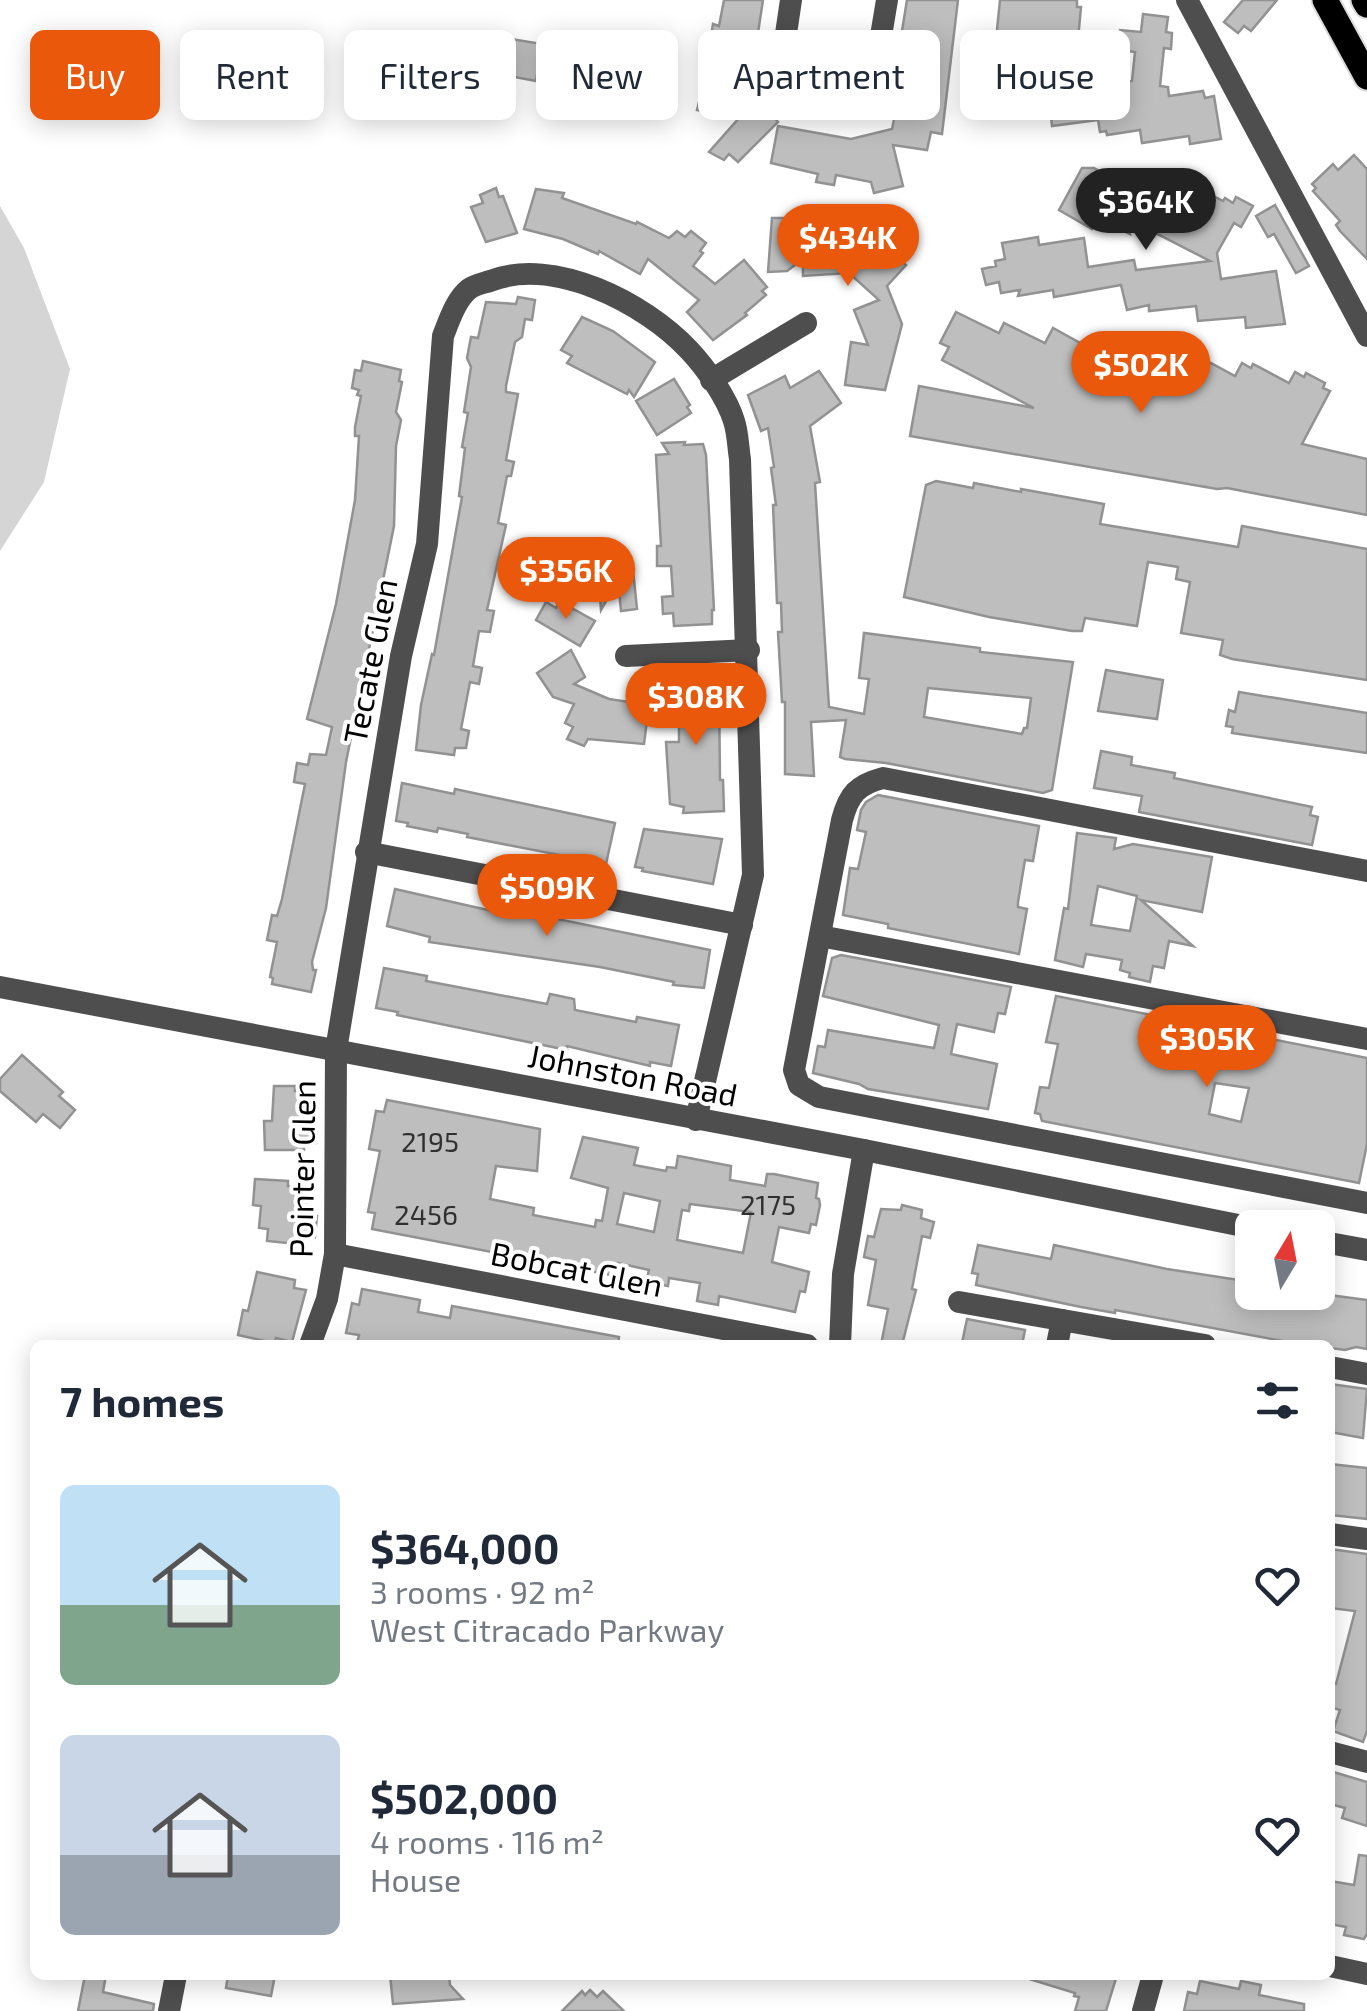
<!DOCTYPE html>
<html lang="en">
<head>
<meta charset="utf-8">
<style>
  :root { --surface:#fff; --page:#f6f6f7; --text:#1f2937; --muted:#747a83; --accent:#ea580c }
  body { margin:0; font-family:"Exo 2",sans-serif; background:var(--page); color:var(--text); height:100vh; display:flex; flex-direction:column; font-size:38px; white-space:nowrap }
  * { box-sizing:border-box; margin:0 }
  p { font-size:32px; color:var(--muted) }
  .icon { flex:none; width:55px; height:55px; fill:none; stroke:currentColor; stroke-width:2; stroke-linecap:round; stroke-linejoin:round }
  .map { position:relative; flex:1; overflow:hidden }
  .panel { position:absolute; left:30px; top:1340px; width:1305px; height:640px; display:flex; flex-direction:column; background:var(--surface); border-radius:15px; box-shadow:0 5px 25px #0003 }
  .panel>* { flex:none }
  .top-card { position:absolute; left:30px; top:30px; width:1308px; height:90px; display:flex; gap:20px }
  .needle { width:65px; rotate:10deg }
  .controls { position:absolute; left:1235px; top:1210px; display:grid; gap:20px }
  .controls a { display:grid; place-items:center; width:100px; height:100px; border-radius:15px; background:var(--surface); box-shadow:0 5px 25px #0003; font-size:50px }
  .price { position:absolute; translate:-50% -85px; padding:0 22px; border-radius:35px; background:var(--accent); color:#fff; font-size:32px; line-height:65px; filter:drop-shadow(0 2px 5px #0008) }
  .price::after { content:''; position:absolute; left:50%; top:60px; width:30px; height:22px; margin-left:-15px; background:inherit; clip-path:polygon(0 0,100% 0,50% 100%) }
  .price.current { background:#222; color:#fff }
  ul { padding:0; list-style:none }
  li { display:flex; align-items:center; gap:30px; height:250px; padding:0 30px }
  li span { display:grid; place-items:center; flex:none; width:280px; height:200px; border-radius:15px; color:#555 }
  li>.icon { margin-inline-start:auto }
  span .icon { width:120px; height:120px; fill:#fffc; stroke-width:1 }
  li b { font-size:42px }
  h2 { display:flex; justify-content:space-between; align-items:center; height:120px; padding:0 30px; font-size:42px }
  .chip { padding:0 35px; border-radius:15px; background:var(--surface); box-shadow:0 5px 25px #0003; font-size:35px; line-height:90px }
  .chip.current { background:var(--accent); color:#fff }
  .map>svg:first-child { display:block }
  .green { fill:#d5d5d5 }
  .building { fill:#bebebe; stroke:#929292; stroke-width:2.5; fill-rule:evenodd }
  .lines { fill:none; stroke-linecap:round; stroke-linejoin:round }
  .major-casing { stroke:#dbdbdb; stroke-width:29 }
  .minor { stroke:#4e4e4e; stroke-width:22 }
  .major { stroke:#000; stroke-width:25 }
  .labels { text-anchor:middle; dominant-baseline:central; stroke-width:8; stroke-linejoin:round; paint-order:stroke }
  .number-label { font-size:28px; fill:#303030 }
  .street-label { font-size:32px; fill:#000; stroke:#fff }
</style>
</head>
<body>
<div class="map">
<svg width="1367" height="2011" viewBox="0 0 1367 2011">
  <rect width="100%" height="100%" fill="#fff"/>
  <!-- green -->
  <path class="green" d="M0,206L24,248L70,369L44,482L0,551Z"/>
  <!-- building -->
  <g class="building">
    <path d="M724,0H763L751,79L756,80L754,96L778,122L738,162L729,154L724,160L709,152L739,118L697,110L707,71L712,72L717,44L710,42L713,24L719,26Z"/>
    <path d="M907,0H958L942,134L931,132L927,150L893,145L903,186L874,193L871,182L836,175L834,185L816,182L818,174L771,163L778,126L851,139L892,129L898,100L889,98L892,78L912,82L921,34L902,31Z"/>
    <path d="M1000,0H1077V7H1081L1078,40L1074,39V48L996,40Z"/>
    <path d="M1243,0H1277L1251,31L1244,26L1238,33L1224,22Z"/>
    <path d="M1143,14L1168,17L1166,32L1172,33L1171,49L1164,48L1160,86L1168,87L1169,96L1203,91L1205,98L1214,96L1221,139L1190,144L1189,136L1142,143L1140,130L1107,135L1106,131L1100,132L1098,120L1052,126L1050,107L1000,114L998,96L1006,95L1004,76L1063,70L1065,86L1074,85V88L1132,81L1135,52L1118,50L1120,30L1141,32Z"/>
    <path d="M487,35L542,44L536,81L471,69L470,77L445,72L450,43L485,49Z"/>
    <path d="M1354,155L1367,169V259L1340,231L1336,225L1340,221L1313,191L1316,188L1312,184L1333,164L1338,170Z"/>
    <path d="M1082,168H1094L1126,186L1131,174L1172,195L1179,183L1192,185L1223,201L1225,198L1233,203L1236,197L1253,206L1241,227L1234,223L1217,253L1221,279L1276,271L1285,324L1246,328L1245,317L1198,321L1196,306L1149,311V305L1127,310L1121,285L1054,297L1053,290L1018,296L1020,290L1001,293L999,282L986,285L982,269L996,266L995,261L1005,259L1002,243L1038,237L1039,245L1084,238L1088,267L1134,260L1136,270L1210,261L1128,219L1130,234L1098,218L1092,229L1059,210Z"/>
    <path d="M496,188L499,197L503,196L517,233L486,242L471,207L483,203L480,195Z"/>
    <path d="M536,189L564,193L562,198L636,224L637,222L669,238L677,231L685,237L691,231L706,243L700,251L703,253L693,266L715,284L744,260L767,287L762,291L766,295L745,313L747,315L713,340L687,312L699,300L648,259L640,274L599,251L598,254L563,239L524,229Z"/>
    <path d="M1275,205L1309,266L1296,273L1274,234L1268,237L1256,216Z"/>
    <path d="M772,218H797V223L825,222V231L851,230L852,261L874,236L906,265L887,286L902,324L885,390L845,385L851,342L868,345L854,310L879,300L849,273L803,276V259L787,271L768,272Z"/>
    <path d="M518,297L535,300L532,320L525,319L522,337L515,342L506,386V392L518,394L506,460L514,462L511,476H507L498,523L506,525L487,610L494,611L490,632L479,631L473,666L482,668L479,684L470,682L461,729L469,731L466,748H455L454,755L416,750L421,705L432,654L434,655L462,497L459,496L465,448L462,447L468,413L464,412L471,367L467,358L471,337L478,338L486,302L516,304Z"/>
    <path d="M956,312L999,333L1004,323L1045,343L1053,328L1093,350L1100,338L1141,358L1145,351L1154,354L1187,371L1196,355L1235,376L1242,363L1251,368L1253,364L1289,383L1295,372L1304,377L1306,373L1325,383L1323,388L1330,391L1302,444L1367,459V515L1227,488L1217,489L910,436L919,386L1034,408L942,360L949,347L940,343Z"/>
    <path d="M582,317L613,331L655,362L634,397L629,390L627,394L567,363L572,356L561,350Z"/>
    <path d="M363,361L401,370L399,381L402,382L396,412L401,420L396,446L394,526L346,762L326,908L312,962L313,970H316L311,992L272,984L273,978L270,977L277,942L267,940L272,915L277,916L282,899L305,784L294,782L297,763L308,765L310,754L326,755L332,727L307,719L336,604L355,500L359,436H355V427L361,396L357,395L359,390L352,388L355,370L361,371Z"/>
    <path d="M819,371L841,403L810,426L820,482L815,483L829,707L864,714L869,679L859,678L864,633L980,648V652L1073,662L1052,790L1043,793L886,763L845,759L840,757L846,720L811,722L814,776L785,774V702H782L778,632H782L781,603H777L773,505H776L771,468L774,467L768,428L761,431L748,395L785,376L790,388ZM928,688L1031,698L1027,728H1024L1022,734L924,717Z"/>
    <path d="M674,379L690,405L687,407L691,413L657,435L636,401Z"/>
    <path d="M685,442L684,445L703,444L706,455L714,610H712V624L674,626L673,613L663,614L662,597L673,596L671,566H657V546H661L656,455L669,454L662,443Z"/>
    <path d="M936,481L973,488L974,483L1021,492V489L1104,504L1100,524L1238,547L1242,526L1367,549V680L1232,659L1220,655L1223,640L1181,633L1190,582L1176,579L1178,567L1148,562L1137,626L1085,618L1082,631H1072L989,617L904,597L926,485Z"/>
    <path d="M633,570L637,609L621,611L618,580L601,610L598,574Z"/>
    <path d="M559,601L595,621L580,646L536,620L546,602L556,608Z"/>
    <path d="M571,650L585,677L574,684L609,699L649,705L644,744L588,739L584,746L567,739L573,727L565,723L574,704L553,697L537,673Z"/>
    <path d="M1106,670L1163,680L1157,719L1098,711Z"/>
    <path d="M716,679V686H719L720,780H723L724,811L683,813L684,807L670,804L666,742H679V708H665L664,689H678V681Z"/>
    <path d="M1239,692L1367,713V753L1232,733L1233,727L1226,726L1229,710L1235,712Z"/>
    <path d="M1101,751L1132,757L1131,765L1175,773L1174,778L1312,807L1310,815L1318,817L1312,845L1139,812L1142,796L1094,788Z"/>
    <path d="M402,783L454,794L455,789L615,823L606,864L467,837L468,834L438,828L437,832L407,826L408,823L396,821Z"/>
    <path d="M878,795L1039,826L1033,861L1025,860L1018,902V907L1027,909L1019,954L888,928V924L843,915L850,868L858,869L866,832L857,830L861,810L866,802Z"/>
    <path d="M644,829L722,839L713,884L642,871L643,868L635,867Z"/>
    <path d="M1077,833L1116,838L1114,849L1133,844L1212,857L1202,912L1141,900L1193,946L1169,941L1164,968L1153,966L1150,982L1129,977L1130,973L1120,970L1122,960L1086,954L1083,967L1055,960L1064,908L1068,909ZM1098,886L1137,896L1130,931L1091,925Z"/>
    <path d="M395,889L492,911L493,906L710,950L704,988L673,985L674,982L600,967L429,942L430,937L387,926Z"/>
    <path d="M841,955L1011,987L1005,1014L998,1013L994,1032L957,1024L951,1054L997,1064L988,1109L868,1089L859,1084L813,1073L818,1046L825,1047L828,1030L934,1048L939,1025L823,996L832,958Z"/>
    <path d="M384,968L427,976L426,981L547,1004L550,994L574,999L575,1010L636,1022L637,1017L679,1025L671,1066L650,1062V1066L567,1046V1050L397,1015L398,1012L376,1008Z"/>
    <path d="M1056,996L1367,1058V1144L1359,1183L1042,1121L1040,1114L1035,1113L1040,1087L1049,1088L1058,1044L1046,1042ZM1215,1083L1249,1088L1241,1122L1209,1114Z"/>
    <path d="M22,1055L63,1092L59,1096L75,1110L60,1128L43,1114L36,1122L0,1091V1079Z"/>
    <path d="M274,1086H295V1091H316V1143H304V1150H265L264,1121H272Z"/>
    <path d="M387,1100L540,1129L537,1171L496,1166L490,1199L534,1208L533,1215L595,1227L596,1220L602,1221L608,1188L571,1178L583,1137L638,1148L634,1165L666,1171L667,1167L676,1168L678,1156L684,1157L731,1166L730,1180L765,1186L767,1174H774L818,1183L816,1198L819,1199L820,1205L816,1225L811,1224L809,1233L779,1227L772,1262L809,1272L805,1292L800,1291L795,1312L719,1296L718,1305L697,1301L700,1283L669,1278L668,1286L646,1282L649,1270L618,1263L616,1276L372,1229L375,1213L368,1212L380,1151L369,1149L376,1111L384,1112ZM624,1193L660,1201L654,1232L617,1224ZM690,1204L751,1212L743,1253L677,1240L682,1210L689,1211Z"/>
    <path d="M255,1179L288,1181V1186L308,1187L306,1215L317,1216L315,1237L297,1235L296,1244L267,1241L268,1229L259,1228L261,1206L253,1205Z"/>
    <path d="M902,1205L922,1210L921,1218L934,1222L930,1238L922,1236L912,1289L916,1290L902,1345H881L888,1309L868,1305L876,1260L864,1257L868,1236L874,1237L881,1209L901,1210Z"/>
    <path d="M978,1245L1051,1259L1054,1245L1167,1269L1252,1282V1292H1307L1367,1300V1349L1356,1347L1345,1350L1330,1348V1345H1304L1115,1310V1313L1081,1307L976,1285L978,1274L972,1273Z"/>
    <path d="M257,1272L295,1280L294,1288L306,1290L292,1342L276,1338L275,1342H269L238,1335L243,1310L248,1311Z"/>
    <path d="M362,1289L420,1300L418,1312L450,1318L452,1306L619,1337L618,1345L357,1343L359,1335L346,1333L352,1303L359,1305Z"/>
    <path d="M967,1319L1025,1330L1022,1345L962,1343Z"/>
    <path d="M1330,1384L1367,1389L1363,1438L1330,1432Z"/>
    <path d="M1330,1464L1367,1468V1519L1330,1515Z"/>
    <path d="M1330,1549L1367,1554V1731L1363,1742L1333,1731L1340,1710L1330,1707V1682L1336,1684L1355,1611L1330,1608Z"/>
    <path d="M1330,1771L1367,1782V1826L1342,1818L1345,1808L1330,1804Z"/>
    <path d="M1359,1855L1367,1856V1934L1364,1939L1344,1935L1346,1927L1330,1924V1881L1354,1885Z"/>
    <path d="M85,1975H106L103,1992L154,2004L153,2011H78Z"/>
    <path d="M228,1975H275L271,1996L226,1988Z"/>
    <path d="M390,1975H449L450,1985L463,1999L393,2004Z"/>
    <path d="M1030,1975H1117L1106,2011H1075L1079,1997L1074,1996L1075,1993L1029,1979Z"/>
    <path d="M1200,1981L1239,1989L1241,1981L1261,1985L1259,1995L1304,2004V2011H1184L1188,1992L1197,1994Z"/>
    <path d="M590,1990L597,1997L603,1991L624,2011H562L582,1991L585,1995Z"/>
  </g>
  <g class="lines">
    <defs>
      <g id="major">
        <path d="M1325,0L1367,77"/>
        <path d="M1364,0L1367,5"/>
      </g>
    </defs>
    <!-- major casing -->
    <use href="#major" class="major-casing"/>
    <!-- minor -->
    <g class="minor">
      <path d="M791,0L780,74L784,90C811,102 854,120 872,90L887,0"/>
      <path d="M1187,0L1367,336"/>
      <path d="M711,380L806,323"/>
      <path d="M626,656L749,650"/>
      <path d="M366,852L742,925"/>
      <path d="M1367,871L883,778C857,785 849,794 842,820L794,1070L799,1085L819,1097L1367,1203"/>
      <path d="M820,936L1367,1039"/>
      <path d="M0,987L864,1150L1253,1228"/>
      <path d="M1318,1241L1367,1250"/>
      <path d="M335,1254L807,1345"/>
      <path d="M959,1302L1205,1345"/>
      <path d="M310,1345L327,1299L335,1254L336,1050L401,656L427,544L443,336C449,321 456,299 469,289C474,285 484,283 490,281C554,256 645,303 689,350C706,368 727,398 734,421C738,433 738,447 740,459L753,875L696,1120"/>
      <path d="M840,1345L843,1274L864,1150"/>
      <path d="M1057,1345L1062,1320"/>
      <path d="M1330,1367L1367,1374"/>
      <path d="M1330,1534L1367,1539"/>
      <path d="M1330,1752L1367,1762"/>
      <path d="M1330,1966L1367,1974"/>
      <path d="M169,2011L176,1975"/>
      <path d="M1143,2011L1153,1975"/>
    </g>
    <!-- major -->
    <use href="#major" class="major"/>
  </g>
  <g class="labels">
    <!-- number labels -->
    <g class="number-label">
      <text x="430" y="1141">2195</text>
      <text x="768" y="1204">2175</text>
      <text x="426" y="1214">2456</text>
    </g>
    <!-- street labels -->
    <g class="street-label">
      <text transform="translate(369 661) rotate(-79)">Tecate Glen</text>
      <text transform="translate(633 1074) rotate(11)">Johnston Road</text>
      <text transform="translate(301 1169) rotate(-89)">Pointer Glen</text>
      <text transform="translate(577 1268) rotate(11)">Bobcat Glen</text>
    </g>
  </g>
</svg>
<div class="controls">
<a><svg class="needle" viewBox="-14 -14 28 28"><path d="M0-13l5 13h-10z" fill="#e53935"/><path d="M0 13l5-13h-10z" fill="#747a83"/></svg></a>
</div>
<b class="price current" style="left:1146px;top:253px">$364K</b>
<b class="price" style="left:848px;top:289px">$434K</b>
<b class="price" style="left:1141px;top:416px">$502K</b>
<b class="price" style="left:566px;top:622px">$356K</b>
<b class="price" style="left:696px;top:748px">$308K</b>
<b class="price" style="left:547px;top:939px">$509K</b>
<b class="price" style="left:1207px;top:1090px">$305K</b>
<div class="top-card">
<a class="chip current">Buy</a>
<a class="chip">Rent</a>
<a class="chip">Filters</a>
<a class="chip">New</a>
<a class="chip">Apartment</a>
<a class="chip">House</a>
</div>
<section class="panel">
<h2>7 homes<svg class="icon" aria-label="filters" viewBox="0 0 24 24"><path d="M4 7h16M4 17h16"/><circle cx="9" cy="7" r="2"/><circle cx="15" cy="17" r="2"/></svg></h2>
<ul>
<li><span style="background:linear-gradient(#bfe0f5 60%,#7fa58c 0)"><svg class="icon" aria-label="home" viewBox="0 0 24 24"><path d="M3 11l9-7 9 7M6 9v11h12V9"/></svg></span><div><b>$364,000</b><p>3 rooms · 92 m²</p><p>West Citracado Parkway</p></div><svg class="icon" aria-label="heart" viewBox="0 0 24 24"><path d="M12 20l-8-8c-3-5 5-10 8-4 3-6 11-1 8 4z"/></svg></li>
<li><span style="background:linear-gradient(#c9d6e8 60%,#9aa5b1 0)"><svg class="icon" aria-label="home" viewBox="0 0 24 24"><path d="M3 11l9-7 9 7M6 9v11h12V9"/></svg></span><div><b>$502,000</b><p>4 rooms · 116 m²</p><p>House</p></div><svg class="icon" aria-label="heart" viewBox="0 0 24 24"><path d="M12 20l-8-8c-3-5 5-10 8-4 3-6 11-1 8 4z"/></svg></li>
</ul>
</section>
</div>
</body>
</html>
